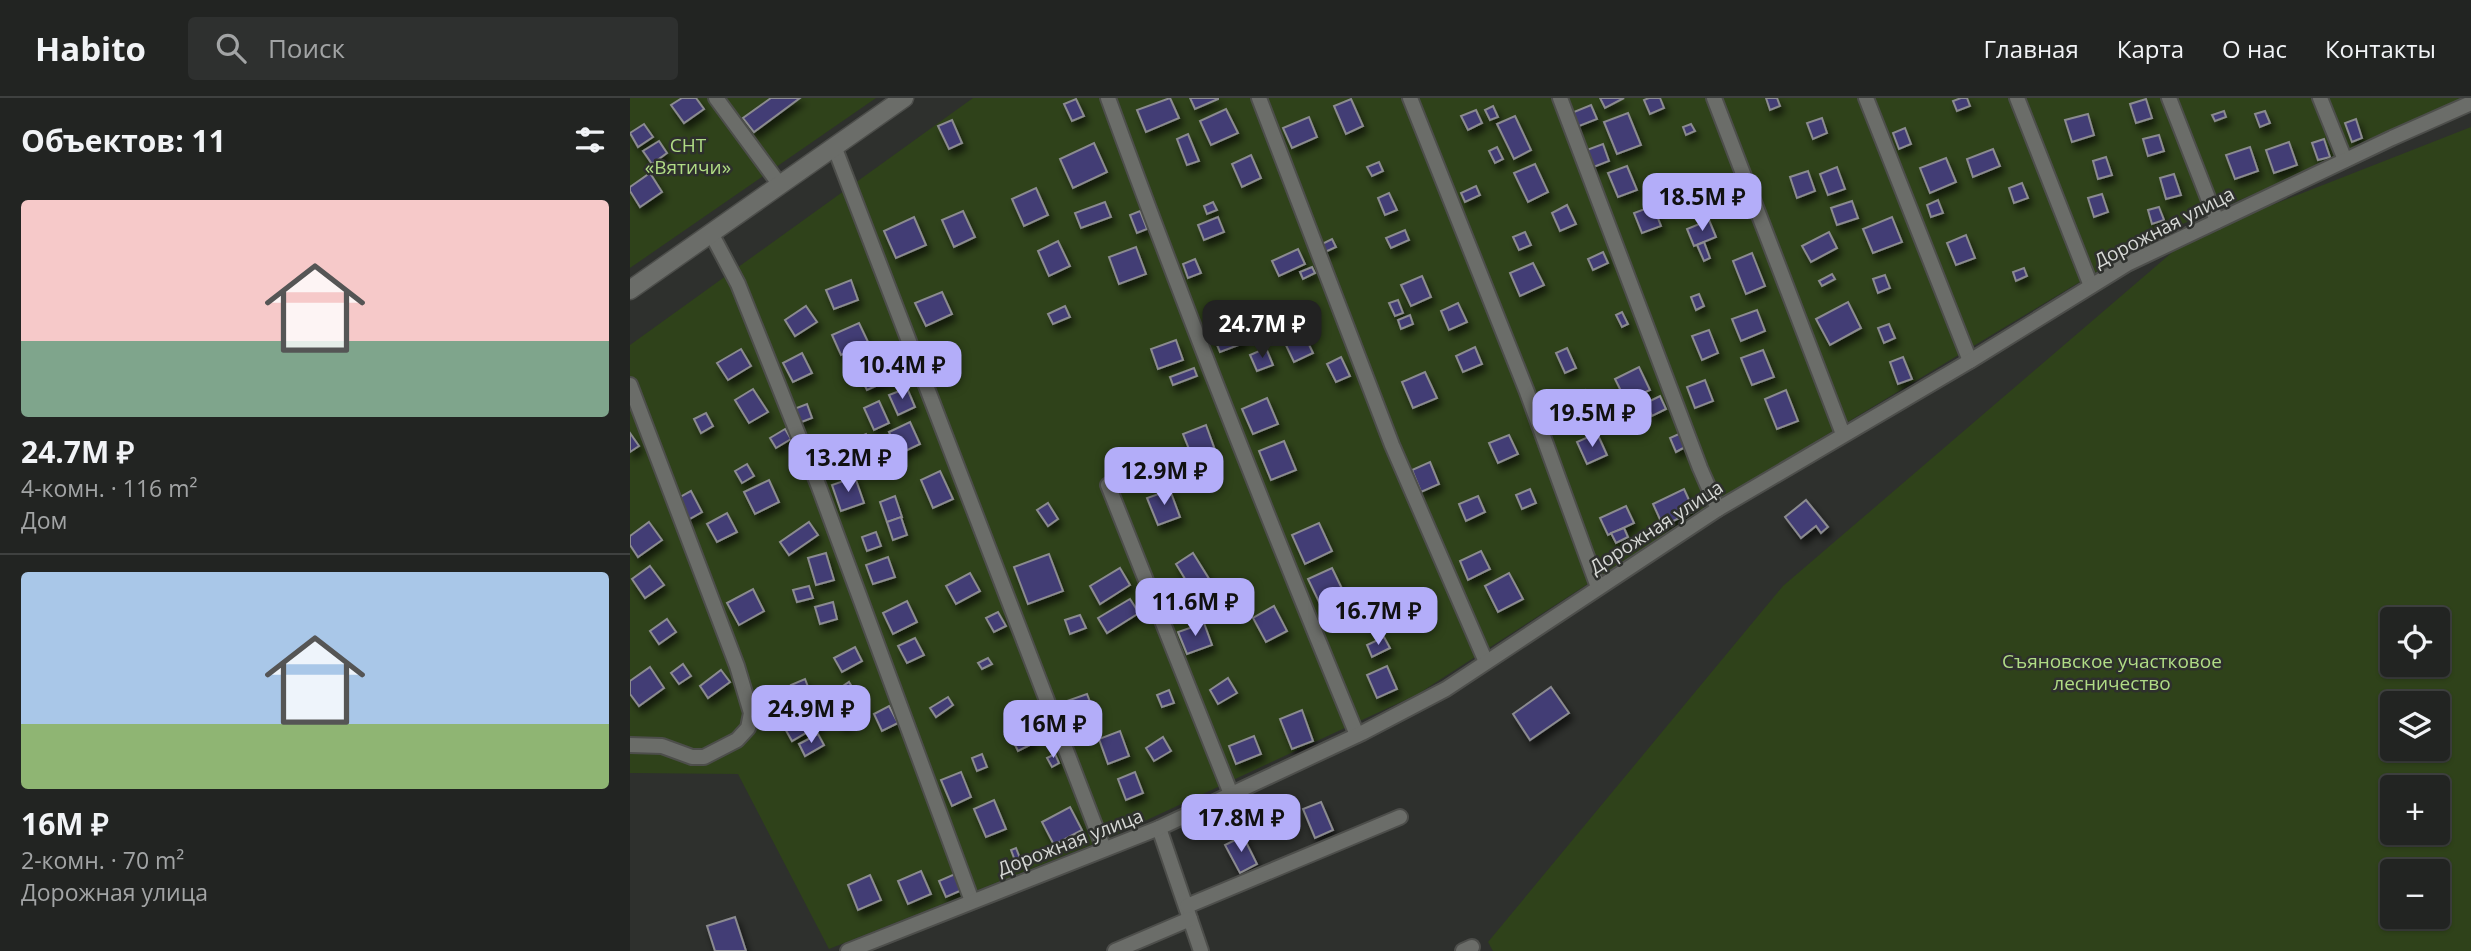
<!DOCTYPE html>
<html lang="ru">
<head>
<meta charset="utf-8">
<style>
  :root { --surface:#222422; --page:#2e302f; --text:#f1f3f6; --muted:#a2a4a5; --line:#3f4140; --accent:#b3adf9 }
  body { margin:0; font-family:"Open Sans",sans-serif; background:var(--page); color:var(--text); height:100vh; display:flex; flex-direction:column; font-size:26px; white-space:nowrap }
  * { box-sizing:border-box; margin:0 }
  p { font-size:23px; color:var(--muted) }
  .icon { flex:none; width:38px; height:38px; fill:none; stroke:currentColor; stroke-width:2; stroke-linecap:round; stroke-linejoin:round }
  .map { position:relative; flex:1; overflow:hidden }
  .side { display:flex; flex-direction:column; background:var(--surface); width:630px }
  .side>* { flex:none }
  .controls { position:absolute; left:1750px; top:509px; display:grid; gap:14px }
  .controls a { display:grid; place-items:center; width:70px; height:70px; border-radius:7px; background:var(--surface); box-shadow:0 2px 5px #0004,0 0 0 2px var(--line); font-size:35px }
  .price { position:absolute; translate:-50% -60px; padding:0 16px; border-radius:14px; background:var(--accent); color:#111; font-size:23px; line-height:46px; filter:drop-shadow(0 2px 4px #0008) }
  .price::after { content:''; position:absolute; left:50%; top:42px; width:21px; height:16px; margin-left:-10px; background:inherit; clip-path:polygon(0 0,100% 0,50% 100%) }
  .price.selected { background:#222; color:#fff }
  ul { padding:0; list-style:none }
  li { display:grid; align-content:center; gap:14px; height:371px; padding:0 21px }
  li+li { border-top:2px solid var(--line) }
  li span { display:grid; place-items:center; height:217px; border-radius:7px; color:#555 }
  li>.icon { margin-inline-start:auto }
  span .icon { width:126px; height:126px; fill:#fffc; stroke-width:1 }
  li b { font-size:30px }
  h2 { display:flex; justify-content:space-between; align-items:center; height:84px; padding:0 21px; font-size:30px }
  header { display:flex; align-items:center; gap:42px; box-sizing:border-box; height:98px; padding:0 35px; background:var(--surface); border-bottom:2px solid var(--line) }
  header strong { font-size:33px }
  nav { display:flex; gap:38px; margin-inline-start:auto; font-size:24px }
  .search { width:490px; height:63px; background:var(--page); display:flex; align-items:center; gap:18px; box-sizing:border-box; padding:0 24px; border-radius:7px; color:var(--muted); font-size:26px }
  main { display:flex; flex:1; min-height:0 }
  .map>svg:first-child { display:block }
  .green { fill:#2f421a; fill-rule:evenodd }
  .building { fill:#433c74; stroke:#8b8b90; stroke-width:2; filter:url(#shadow) }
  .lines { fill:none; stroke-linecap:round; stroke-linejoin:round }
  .minor-casing { stroke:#4d4e4b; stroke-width:18 }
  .secondary-casing { stroke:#4d4e4b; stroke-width:21 }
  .minor { stroke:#6b6d69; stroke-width:14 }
  .secondary { stroke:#6b6d69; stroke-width:18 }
  .labels { text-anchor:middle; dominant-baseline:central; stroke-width:5; stroke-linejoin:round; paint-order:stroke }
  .park-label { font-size:19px; fill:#b0dc85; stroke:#2e302d }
  .street-label { font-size:19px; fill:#d7d9d6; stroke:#2e302d }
</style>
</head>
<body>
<header>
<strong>Habito</strong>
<div class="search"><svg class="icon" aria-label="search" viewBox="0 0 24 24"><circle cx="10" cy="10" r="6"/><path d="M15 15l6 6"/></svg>Поиск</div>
<nav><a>Главная</a><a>Карта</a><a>О нас</a><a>Контакты</a></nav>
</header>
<main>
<section class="side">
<h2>Объектов: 11<svg class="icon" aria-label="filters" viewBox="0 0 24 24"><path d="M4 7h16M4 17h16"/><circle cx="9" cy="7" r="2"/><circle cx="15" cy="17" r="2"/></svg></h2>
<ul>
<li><span style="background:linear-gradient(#f6c9c9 65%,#7fa58c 0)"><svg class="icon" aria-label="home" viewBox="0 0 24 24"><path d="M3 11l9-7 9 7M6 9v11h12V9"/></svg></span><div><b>24.7M ₽</b><p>4-комн. · 116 m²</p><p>Дом</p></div></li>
<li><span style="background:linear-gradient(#a9c7e8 70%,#8fb573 0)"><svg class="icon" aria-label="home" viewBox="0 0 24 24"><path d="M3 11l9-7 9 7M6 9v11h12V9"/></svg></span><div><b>16M ₽</b><p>2-комн. · 70 m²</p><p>Дорожная улица</p></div></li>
</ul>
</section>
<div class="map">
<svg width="1841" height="853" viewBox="0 0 1841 853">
  <defs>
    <filter id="shadow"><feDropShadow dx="3.5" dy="6" stdDeviation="3.5" flood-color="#0009"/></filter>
  </defs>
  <rect width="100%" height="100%" fill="#2e302d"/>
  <!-- green -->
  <g class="green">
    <path d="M0,0H246L0,170Z"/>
    <path d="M343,0H1837L1703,63L1531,135L1075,410L788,596L476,741L199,851L108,676L0,675V247Z"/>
    <path d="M1841,29V853H863L858,844L1153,488L1560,139ZM1762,522H1808V567H1762ZM1762,606H1808V651H1762ZM1762,690H1808V735H1762ZM1762,774H1808V819H1762Z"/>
  </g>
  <!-- building -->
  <g class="building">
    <path d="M52,0H66L74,11L54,25L41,7Z"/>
    <path d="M141,0H170L124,34L113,20Z"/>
    <path d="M540,0L549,20L516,34L507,12Z"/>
    <path d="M560,0H588V1L565,11Z"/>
    <path d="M970,0H994L975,10Z"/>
    <path d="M1019,0H1030L1034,10L1020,16L1014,2Z"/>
    <path d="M1136,0H1147L1150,8L1140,12Z"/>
    <path d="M1331,0H1337L1340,8L1327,13L1323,3Z"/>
    <path d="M446,1L454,18L442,23L434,6Z"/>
    <path d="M721,1L733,28L716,36L704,8Z"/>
    <path d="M1516,1L1522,20L1506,25L1500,6Z"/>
    <path d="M961,7L967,21L944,30L939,16Z"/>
    <path d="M863,8L868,19L860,22L855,12Z"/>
    <path d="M596,11L608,35L581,47L570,23Z"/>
    <path d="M846,12L852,25L838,32L831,18Z"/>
    <path d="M1594,13L1596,19L1585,23L1582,17Z"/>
    <path d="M1635,13L1640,25L1630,29L1625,16Z"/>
    <path d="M998,15L1011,47L987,56L974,24Z"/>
    <path d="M1458,16L1464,37L1442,44L1435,22Z"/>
    <path d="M885,18L901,52L884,61L867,26Z"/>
    <path d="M679,19L687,39L662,50L653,30Z"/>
    <path d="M1192,20L1197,35L1183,41L1177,25Z"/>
    <path d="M1726,21L1732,40L1722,44L1715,25Z"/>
    <path d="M322,22L332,45L319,51L308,28Z"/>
    <path d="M14,26L23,39L8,49L0,35Z"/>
    <path d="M1061,26L1065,33L1056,37L1053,29Z"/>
    <path d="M1275,30L1281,46L1269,51L1263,35Z"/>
    <path d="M558,36L569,63L557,67L547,41Z"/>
    <path d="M1529,37L1534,53L1518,58L1513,41Z"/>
    <path d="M1694,41L1700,59L1688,62L1682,45Z"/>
    <path d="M29,43L37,55L22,66L13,53Z"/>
    <path d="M1659,44L1667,67L1644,75L1636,52Z"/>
    <path d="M464,45L477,74L443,90L430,61Z"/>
    <path d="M973,46L979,63L961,70L954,53Z"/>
    <path d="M867,49L873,61L865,65L859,53Z"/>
    <path d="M1620,49L1628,73L1605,81L1596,57Z"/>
    <path d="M1363,51L1370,68L1343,79L1337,61Z"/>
    <path d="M621,57L631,80L612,89L602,66Z"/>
    <path d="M1476,59L1482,77L1468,81L1463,63Z"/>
    <path d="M1316,60L1326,84L1300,95L1290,70Z"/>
    <path d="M749,64L753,73L742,78L737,69Z"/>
    <path d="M905,66L918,94L898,104L884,75Z"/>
    <path d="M997,68L1007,92L988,99L978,75Z"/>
    <path d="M1207,69L1215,91L1198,97L1190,76Z"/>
    <path d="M1178,73L1185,93L1167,100L1160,79Z"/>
    <path d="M20,75L32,94L10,109L0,93V89Z"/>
    <path d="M1544,76L1551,97L1536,101L1530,80Z"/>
    <path d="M1078,79L1082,91L1070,95L1065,84Z"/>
    <path d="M1392,85L1398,100L1384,105L1379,90Z"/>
    <path d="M846,88L850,97L835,104L831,95Z"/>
    <path d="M406,90L418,117L394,128L382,101Z"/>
    <path d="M759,95L767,112L755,117L748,100Z"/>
    <path d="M1472,96L1478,114L1464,119L1458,100Z"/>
    <path d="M1308,102L1313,115L1301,119L1297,107Z"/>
    <path d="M1222,103L1228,120L1207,127L1201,110Z"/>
    <path d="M475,104L481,119L451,130L445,115Z"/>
    <path d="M583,104L587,112L577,116L574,108Z"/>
    <path d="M937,107L946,126L930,133L922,115Z"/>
    <path d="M1023,108L1031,128L1012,135L1004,115Z"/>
    <path d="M1529,109L1534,122L1522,126L1518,112Z"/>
    <path d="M333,113L345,139L324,149L312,122Z"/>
    <path d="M510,113L517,131L507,135L500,117Z"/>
    <path d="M284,119L296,147L266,160L254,133Z"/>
    <path d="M588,119L594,134L574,142L568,127Z"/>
    <path d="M1262,119L1272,144L1243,155L1233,131Z"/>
    <path d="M1079,122L1086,139L1064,148L1057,131Z"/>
    <path d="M775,132L779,142L761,150L756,140Z"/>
    <path d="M895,134L901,147L889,152L883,139Z"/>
    <path d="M1199,134L1207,150L1181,164L1172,148Z"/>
    <path d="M1336,137L1345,160L1326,167L1317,145Z"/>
    <path d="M702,141L706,149L693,155L690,147Z"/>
    <path d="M428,143L440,168L419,178L408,153Z"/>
    <path d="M1074,144L1080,160L1074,163L1067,147Z"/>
    <path d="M506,149L516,176L489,186L479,159Z"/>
    <path d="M668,151L675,166L649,178L642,163Z"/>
    <path d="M973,154L978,165L963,172L958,161Z"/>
    <path d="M1122,155L1135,188L1116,196L1103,163Z"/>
    <path d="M565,161L571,175L558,180L553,166Z"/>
    <path d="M903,165L914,187L890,198L880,175Z"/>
    <path d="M682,169L685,175L673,181L670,174Z"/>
    <path d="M1394,170L1397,178L1386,183L1383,174Z"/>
    <path d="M1202,176L1205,181L1192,188L1189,183Z"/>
    <path d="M1255,177L1260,190L1248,195L1243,181Z"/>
    <path d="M792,178L801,199L781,208L771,187Z"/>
    <path d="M221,182L228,202L204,211L196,192Z"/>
    <path d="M312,194L322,216L296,228L285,205Z"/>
    <path d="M1069,196L1074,208L1066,212L1061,199Z"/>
    <path d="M768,202L773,215L765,218L759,205Z"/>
    <path d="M1218,204L1231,230L1200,247L1186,221Z"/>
    <path d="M828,205L837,224L819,232L811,213Z"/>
    <path d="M176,208L187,224L165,238L155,222Z"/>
    <path d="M435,208L440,219L423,226L418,216Z"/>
    <path d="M1127,212L1135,233L1111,243L1102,221Z"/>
    <path d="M992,214L998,226L992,229L986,217Z"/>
    <path d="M780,217L783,226L771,231L768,222Z"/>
    <path d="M229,225L238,244L211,257L202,237Z"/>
    <path d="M606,226L614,245L590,254L582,235Z"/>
    <path d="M1259,226L1265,240L1254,245L1248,230Z"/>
    <path d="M1079,232L1088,255L1072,262L1062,238Z"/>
    <path d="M673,234L683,255L664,264L654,243Z"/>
    <path d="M546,242L553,262L528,271L521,251Z"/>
    <path d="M845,249L852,266L833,274L826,258Z"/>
    <path d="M636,250L643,267L627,273L620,257Z"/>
    <path d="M937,250L946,270L935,275L926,255Z"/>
    <path d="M111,251L121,268L98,282L87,265Z"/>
    <path d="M1133,252L1144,279L1122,287L1111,260Z"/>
    <path d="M172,255L182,275L163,284L153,265Z"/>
    <path d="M257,258L266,279L237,292L227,272Z"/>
    <path d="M711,259L720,278L706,284L697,266Z"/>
    <path d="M1273,259L1282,281L1268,286L1260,264Z"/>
    <path d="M1009,269L1020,292L996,303L985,281Z"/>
    <path d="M564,270L567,278L543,287L540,279Z"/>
    <path d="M795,274L807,300L783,310L772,284Z"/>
    <path d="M1075,282L1083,303L1065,310L1057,289Z"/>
    <path d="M277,290L285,309L268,317L259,297Z"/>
    <path d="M123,291L138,314L119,325L105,302Z"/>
    <path d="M955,292L966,316L941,328L930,304Z"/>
    <path d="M1156,292L1168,323L1147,331L1135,301Z"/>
    <path d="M1030,298L1036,311L1022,318L1016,305Z"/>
    <path d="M637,300L648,326L623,336L612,311Z"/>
    <path d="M249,303L259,325L244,332L234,310Z"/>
    <path d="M177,306L182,320L169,325L164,311Z"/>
    <path d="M76,315L83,328L71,335L64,321Z"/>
    <path d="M280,324L290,346L269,356L259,334Z"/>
    <path d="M576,327L585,352L563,361L553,336Z"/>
    <path d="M155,331L161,341L146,350L140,340Z"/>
    <path d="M0,335L9,348L0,354Z"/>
    <path d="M967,335L977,357L957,366L947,344Z"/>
    <path d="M1051,335L1057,348L1046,354L1040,340Z"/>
    <path d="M236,336L243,354L218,363L211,346Z"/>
    <path d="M879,337L888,356L868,365L859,345Z"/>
    <path d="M654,343L666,372L641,382L629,353Z"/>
    <path d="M201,356L207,372L194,377L188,361Z"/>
    <path d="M800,364L809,386L791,394L782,372Z"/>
    <path d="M117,366L124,378L112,385L105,373Z"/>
    <path d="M310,373L323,401L303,410L291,382Z"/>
    <path d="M225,379L234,405L211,413L202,387Z"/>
    <path d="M139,382L149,404L125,416L114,394Z"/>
    <path d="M900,391L906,405L892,411L886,397Z"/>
    <path d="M1054,391L1064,413L1033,428L1023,406Z"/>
    <path d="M540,392L550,419L528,427L517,400Z"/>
    <path d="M61,393L72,414L56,423L45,402Z"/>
    <path d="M265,398L272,419L257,424L250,404Z"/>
    <path d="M848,398L855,414L836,423L829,406Z"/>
    <path d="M1176,402L1198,429L1191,435L1186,428L1171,440L1155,419Z"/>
    <path d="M418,405L428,421L418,428L407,412Z"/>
    <path d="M996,408L1004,425L978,437L970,420Z"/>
    <path d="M97,415L107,434L87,444L77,426Z"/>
    <path d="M271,419L277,437L263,442L257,424Z"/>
    <path d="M19,424L32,442L8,459L0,447V438Z"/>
    <path d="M179,424L188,437L159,457L150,444Z"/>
    <path d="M689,425L702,453L675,466L662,437Z"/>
    <path d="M994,430L998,439L986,445L981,435Z"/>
    <path d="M246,434L251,448L237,453L232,439Z"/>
    <path d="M851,453L860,471L838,482L830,463Z"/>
    <path d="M196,455L204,482L186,487L178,460Z"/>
    <path d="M563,455L581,484L563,494L546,466Z"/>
    <path d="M419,456L433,493L398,506L384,469Z"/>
    <path d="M258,459L265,479L243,486L236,467Z"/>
    <path d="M20,468L34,487L15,500L2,481Z"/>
    <path d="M490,470L500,487L470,506L460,488Z"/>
    <path d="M702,470L716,499L692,510L678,481Z"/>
    <path d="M340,475L350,493L326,506L316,488Z"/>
    <path d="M879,475L893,501L868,514L855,488Z"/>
    <path d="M179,488L183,500L167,504L163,492Z"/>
    <path d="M123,491L134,513L109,527L97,505Z"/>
    <path d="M793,498L798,509L791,513L785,502Z"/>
    <path d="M732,500L738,513L720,521L714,508Z"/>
    <path d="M500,501L509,515L477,535L468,520Z"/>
    <path d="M277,503L287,524L263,536L253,515Z"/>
    <path d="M203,504L207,521L190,526L185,509Z"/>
    <path d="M644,508L657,533L636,544L623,520Z"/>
    <path d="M368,514L376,528L364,534L356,520Z"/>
    <path d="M450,517L456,530L440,536L435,522Z"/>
    <path d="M37,521L46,534L29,546L20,533Z"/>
    <path d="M574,525L582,547L557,556L548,534Z"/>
    <path d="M754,539L760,550L742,559L737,547Z"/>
    <path d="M285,540L294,557L277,565L268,548Z"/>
    <path d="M225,549L232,563L212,574L204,560Z"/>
    <path d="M358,560L362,566L352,571L348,565Z"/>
    <path d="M53,566L61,578L49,586L41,575Z"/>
    <path d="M757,568L767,591L747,600L737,577Z"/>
    <path d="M20,569L34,590L9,608L0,596V583Z"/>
    <path d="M91,572L100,584L78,600L70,588Z"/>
    <path d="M598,580L607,595L588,606L580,592Z"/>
    <path d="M175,581L181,597L168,602L161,587Z"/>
    <path d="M219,584L237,613L213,628L195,600Z"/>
    <path d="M921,589L939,615L900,642L883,616Z"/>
    <path d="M539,592L544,605L532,609L527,597Z"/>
    <path d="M457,596L465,617L442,626L434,604Z"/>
    <path d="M318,599L323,607L306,619L300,610Z"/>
    <path d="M408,603L412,610L400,616L396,609Z"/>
    <path d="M259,608L268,625L252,633L244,616Z"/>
    <path d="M183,611L191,626L162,643L153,627Z"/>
    <path d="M672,612L683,643L662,651L650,621Z"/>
    <path d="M397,630L404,645L388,653L381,639Z"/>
    <path d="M490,633L499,658L478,666L469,641Z"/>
    <path d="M188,636L194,647L175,658L169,646Z"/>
    <path d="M624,638L631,656L606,666L599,648Z"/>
    <path d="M533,639L541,653L524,663L516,650Z"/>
    <path d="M352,656L357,669L347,673L342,660Z"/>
    <path d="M425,656L429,665L422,669L417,660Z"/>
    <path d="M331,674L341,699L322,708L311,682Z"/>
    <path d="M505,674L513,695L496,702L488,681Z"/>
    <path d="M364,702L376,731L356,739L344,711Z"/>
    <path d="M691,704L703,732L685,740L673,711Z"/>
    <path d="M440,709L452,732L424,747L412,724Z"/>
    <path d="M613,738L627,766L610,775L595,747Z"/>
    <path d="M386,750L391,763L386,765L381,752Z"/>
    <path d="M291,773L301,796L278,806L268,783Z"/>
    <path d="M325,776L332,792L316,799L309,783Z"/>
    <path d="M240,777L251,802L228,812L218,787Z"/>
    <path d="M105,819L116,853H85L77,828Z"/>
  </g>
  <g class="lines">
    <defs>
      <g id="minor">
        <path d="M86,0L150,87"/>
        <path d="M478,0C556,214 640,426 727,637"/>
        <path d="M629,0L762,347L856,564"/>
        <path d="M780,0L897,294L968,489"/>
        <path d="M930,0L1070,370L1088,411"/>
        <path d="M1084,0L1213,336"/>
        <path d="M1236,0L1340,263"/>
        <path d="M1387,0L1461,188"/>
        <path d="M1539,0L1587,123"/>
        <path d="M1690,0L1715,62"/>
        <path d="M204,48L474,751"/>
        <path d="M81,135L108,186L189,389L342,803"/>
        <path d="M0,287L107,568L121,615L118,630L107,642L74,659H62L32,648L0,647"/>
        <path d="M478,387L601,696"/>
        <path d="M529,730L571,853"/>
        <path d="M557,808L770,719"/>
        <path d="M218,853L529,730L732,635L816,591L1088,411L1340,263L1497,166L1762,40L1841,5"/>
        <path d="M485,853L560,821"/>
        <path d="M833,853L842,849"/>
      </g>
      <path id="secondary" d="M0,192L274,0"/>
    </defs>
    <!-- minor casing -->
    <use href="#minor" class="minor-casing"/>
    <!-- secondary casing -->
    <use href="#secondary" class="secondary-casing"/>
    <!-- minor -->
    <use href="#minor" class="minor"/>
    <!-- secondary -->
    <use href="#secondary" class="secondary"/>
  </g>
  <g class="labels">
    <!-- park labels -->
    <g class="park-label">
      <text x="58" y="47">СНТ<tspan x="58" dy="22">«Вятичи»</tspan></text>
      <text x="1482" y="563">Съяновское участковое<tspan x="1482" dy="22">лесничество</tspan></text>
    </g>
    <!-- street labels -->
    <g class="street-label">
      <text transform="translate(1534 129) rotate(-27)">Дорожная улица</text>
      <text transform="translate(1026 429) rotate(-33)">Дорожная улица</text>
      <text transform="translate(440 744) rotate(-21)">Дорожная улица</text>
    </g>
  </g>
</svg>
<div class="controls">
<a><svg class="icon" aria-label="locate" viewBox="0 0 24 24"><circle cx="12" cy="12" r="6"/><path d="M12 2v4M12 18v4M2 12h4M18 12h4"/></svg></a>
<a><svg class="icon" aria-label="layers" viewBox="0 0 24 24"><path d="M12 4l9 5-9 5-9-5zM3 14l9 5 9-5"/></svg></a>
<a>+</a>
<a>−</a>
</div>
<b class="price" style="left:1072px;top:135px">18.5M ₽</b>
<b class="price selected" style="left:632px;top:262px">24.7M ₽</b>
<b class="price" style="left:272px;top:303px">10.4M ₽</b>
<b class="price" style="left:962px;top:351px">19.5M ₽</b>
<b class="price" style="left:218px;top:396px">13.2M ₽</b>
<b class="price" style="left:534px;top:409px">12.9M ₽</b>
<b class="price" style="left:565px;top:540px">11.6M ₽</b>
<b class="price" style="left:748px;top:549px">16.7M ₽</b>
<b class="price" style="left:181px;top:647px">24.9M ₽</b>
<b class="price" style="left:423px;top:662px">16M ₽</b>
<b class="price" style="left:611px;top:756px">17.8M ₽</b>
</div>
</main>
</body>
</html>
